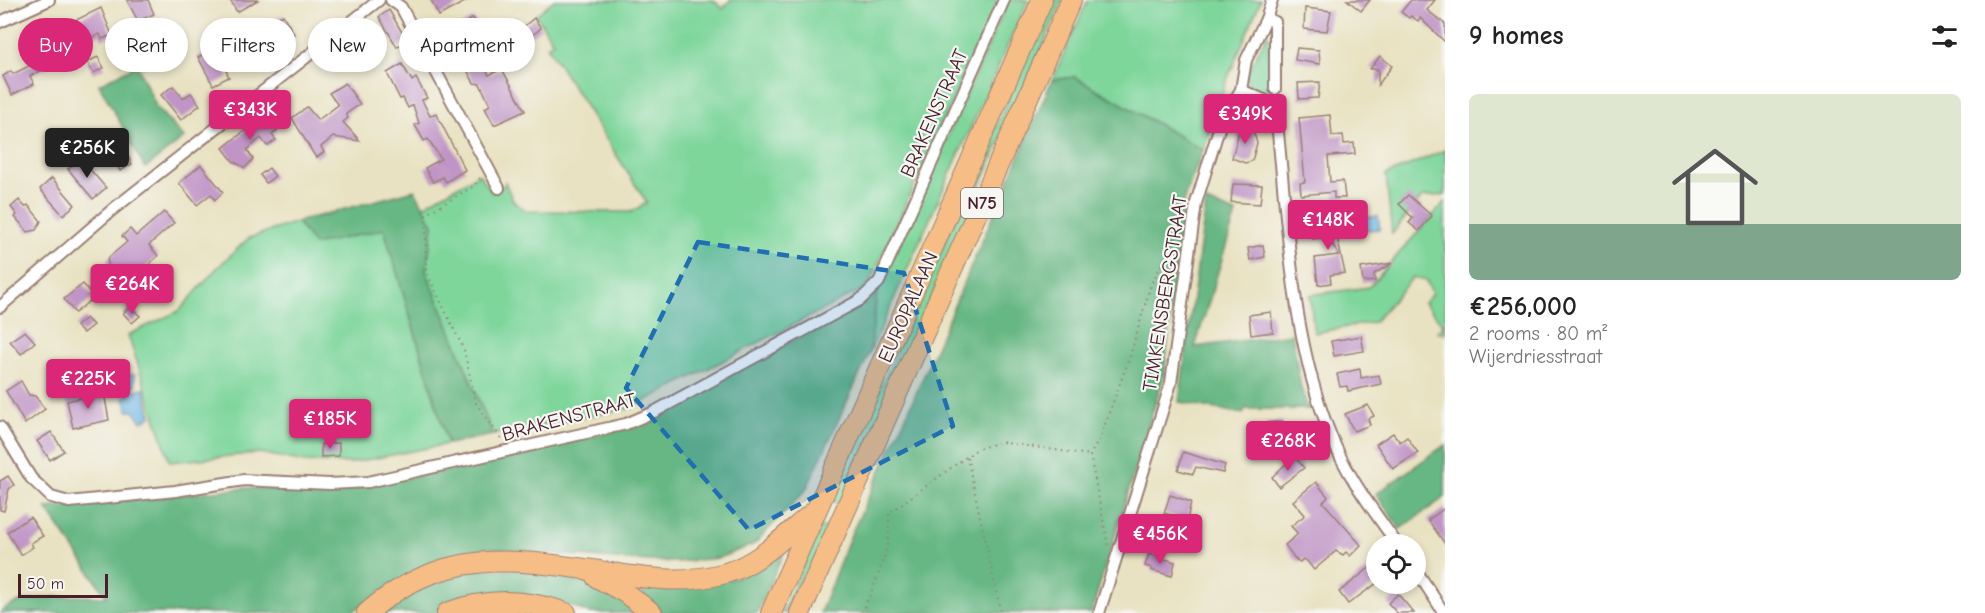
<!DOCTYPE html>
<html lang="en">
<head>
<meta charset="utf-8">
<style>
  :root { --surface:#fff; --page:#f2f2f2; --text:#222; --muted:#767676; --accent:#db2777 }
  body { margin:0; font-family:"Comic Neue",sans-serif; background:var(--page); color:var(--text); height:100vh; display:flex; flex-direction:column; font-size:22px; white-space:nowrap }
  * { box-sizing:border-box; margin:0 }
  p { font-size:20px; color:var(--muted) }
  .icon { flex:none; width:33px; height:33px; fill:none; stroke:currentColor; stroke-width:2; stroke-linecap:round; stroke-linejoin:round }
  .map { position:relative; flex:1; overflow:hidden }
  .drawer { display:flex; flex-direction:column; background:var(--surface); width:540px }
  .drawer>* { flex:none }
  .top-card { position:absolute; left:18px; top:18px; width:570px; height:54px; display:flex; gap:12px }
  .fabs { position:absolute; left:1366px; top:534px; display:grid; gap:12px }
  .fabs a { display:grid; place-items:center; width:60px; height:60px; border-radius:50%; background:var(--surface); box-shadow:0 3px 9px #0003; font-size:30px }
  .scale { position:absolute; left:18px; bottom:15px; width:90px; box-sizing:border-box; padding-left:6px; border:3px solid #4a1f2b; border-top:0; font-size:16px; line-height:21px; white-space:nowrap; color:#4a1f2b; -webkit-text-stroke:4px #f6f6f2; paint-order:stroke }
  .price { position:absolute; translate:-50% -51px; padding:0 14px; border-radius:6px; background:var(--accent); color:#fff; font-size:20px; line-height:39px; filter:drop-shadow(0 2px 3px #0008) }
  .price::after { content:''; position:absolute; left:50%; top:36px; width:18px; height:14px; margin-left:-9px; background:inherit; clip-path:polygon(0 0,100% 0,50% 100%) }
  .price.selected { background:#222; color:#fff }
  ul { padding:0; list-style:none }
  li { display:grid; align-content:center; gap:12px; height:318px; padding:0 24px }
  li span { display:grid; place-items:center; height:186px; border-radius:9px; color:#555 }
  li>.icon { margin-inline-start:auto }
  span .icon { width:108px; height:108px; fill:#fffc; stroke-width:1 }
  li b { font-size:26px }
  h2 { display:flex; justify-content:space-between; align-items:center; height:72px; padding:0 24px; font-size:26px }
  .pill { padding:0 21px; border-radius:27px; background:var(--surface); box-shadow:0 3px 9px #0003; font-size:21px; line-height:54px }
  .pill.selected { background:var(--accent); color:#fff }
  main { display:flex; flex:1; min-height:0 }
  .map>svg:first-child { display:block }
  .green { fill:#7ed69b; stroke:#647a63; stroke-width:1.5 }
  .forest { fill:#66b783; stroke:#586b57; stroke-width:1.5 }
  .water { fill:#6ab5e3; stroke:#5a6a87; stroke-width:1.5 }
  .building { fill:#c094c6 }
  .lines { fill:none; stroke-linecap:round; stroke-linejoin:round }
  .street-casing { stroke:#9a8076; stroke-width:14 }
  .highway-casing { stroke:#9a8076; stroke-width:22 }
  .path { stroke:#9a8076; stroke-width:2; stroke-dasharray:1.5 4.5; stroke-linecap:butt }
  .street { stroke:#fff; stroke-width:10 }
  .highway { stroke:#f6be86; stroke-width:20 }
  .marked { fill:#1f6fb2; fill-opacity:0.2; stroke:#1f6fb2; stroke-width:4.5; stroke-dasharray:12 8; stroke-linejoin:round }
  .labels { text-anchor:middle; dominant-baseline:central; stroke-width:4.5; stroke-linejoin:round; paint-order:stroke }
  .shield { fill:#f6f6f2; stroke:#7e6067; stroke-width:1.5 }
  .shield-label { font-size:18px; font-weight:bold; fill:#4a1f2b }
  .street-label { font-size:20px; fill:#4a1f2b; stroke:#f6f6f2 }
</style>
</head>
<body>
<main>
<div class="map">
<svg width="1445" height="613" viewBox="0 0 1445 613">
  <rect width="100%" height="100%" fill="#f6f6f2"/>
  <filter id="ink" filterUnits="userSpaceOnUse"><feTurbulence type="fractalNoise" baseFrequency=".0167" numOctaves="2"/><feDisplacementMap in="SourceGraphic" scale="12" xChannelSelector="R" yChannelSelector="G"/><feConvolveMatrix kernelMatrix="1 2 1 2 8 2 1 2 1" color-interpolation-filters="sRGB"/></filter>
  <filter id="wash" filterUnits="userSpaceOnUse"><feTurbulence type="fractalNoise" baseFrequency=".008" numOctaves="4" result="noise"/><feDisplacementMap in="SourceGraphic" scale="24" xChannelSelector="R" yChannelSelector="G"/><feGaussianBlur stdDeviation="1.35" result="paint"/><feColorMatrix in="noise" values="0 0 0 0 0 0 0 0 0 0 0 0 0 0 0 0 0 1.4 0 .05"/><feComposite in="paint" operator="in"/></filter>
  <g filter="url(#wash)">
    <rect width="100%" height="100%" fill="#e9e2c2"/>
    <!-- green -->
    <g class="green">
      <path d="M554,0H713L723,9L730,0H998L873,276L865,288L631,408L493,435L426,271L433,225L421,207L479,174L492,192L504,186L505,182L513,201L527,211L631,212L647,203L547,46L553,42L536,15Z"/>
      <path d="M1009,0H1028L870,352L877,292Z"/>
      <path d="M1052,0H1063L840,503L830,501Z"/>
      <path d="M1088,0H1261L1226,82L1203,150L1075,77L1052,80Z"/>
      <path d="M1267,34L1269,36L1270,96L1250,86L1246,76Z"/>
      <path d="M1445,150V195L1422,197L1392,234L1386,175Z"/>
      <path d="M1445,202V333L1438,332L1444,325L1424,303L1432,294L1426,280L1413,277L1374,322L1314,333L1310,295L1369,287Z"/>
      <path d="M297,222L314,245L384,229L448,444L351,463L305,462L260,453L170,462L128,335L179,311L217,268L249,238Z"/>
      <path d="M821,526L829,530L792,613H782Z"/>
    </g>
    <!-- forest -->
    <g class="forest">
      <path d="M137,65L157,108L184,138L145,168L99,84Z"/>
      <path d="M1075,77L1203,150L1185,196L1164,375L1091,613H820L849,539L908,412L1052,80Z"/>
      <path d="M415,190L433,225L426,271L493,435L448,444L384,229L314,245L297,222Z"/>
      <path d="M1206,202L1236,213L1195,347L1292,334L1301,388L1308,409H1245L1243,414L1179,402Z"/>
      <path d="M877,292L870,352L806,490L754,544L719,558L677,562L626,560L488,548L414,571L350,613H0C17,593 81,596 107,597L46,508L246,488L339,491L474,465L632,427L870,299Z"/>
      <path d="M1445,445V497L1400,529L1376,494Z"/>
      <path d="M784,552L757,613H663L640,591L647,586C703,583 737,587 784,552Z"/>
      <path d="M474,569L561,571L588,580L644,613H589L564,603H458L432,613H379L422,588Z"/>
    </g>
    <!-- water -->
    <g class="water">
      <path d="M1378,216L1380,229L1359,231V218Z"/>
      <path d="M111,369L119,376L135,374V385L130,388V391L144,388L151,416L142,422L134,411H128L124,399L127,395L125,384L117,385L123,391L113,393L110,384L105,386L104,372Z"/>
    </g>
    <g id="blocks">
      <!-- building -->
      <g class="building">
        <path d="M127,0H148L154,14L138,21Z"/>
        <path d="M230,0H258L237,12Z"/>
        <path d="M431,0H468L439,16Z"/>
        <path d="M1347,0H1370L1361,11Z"/>
        <path d="M1411,0H1435L1427,10L1445,24V42L1420,18L1418,21L1411,16L1409,18L1401,12Z"/>
        <path d="M101,8L112,35L102,39L100,34L86,40L76,20Z"/>
        <path d="M1305,8L1331,11L1327,31L1304,29Z"/>
        <path d="M389,10L407,41L397,47L379,17Z"/>
        <path d="M283,15L294,34L226,71L229,77L213,85L198,57L214,49L217,56L261,33L264,30L263,26Z"/>
        <path d="M473,18L485,35L472,43L489,75L502,69L525,111L494,125L485,108L490,105L480,84L474,83L451,40L453,38L450,32Z"/>
        <path d="M534,18L541,28L529,38L522,28Z"/>
        <path d="M63,40L70,56L30,76L34,84L12,95L3,76L11,71L13,74L41,60L37,52Z"/>
        <path d="M145,42L152,57L149,59L151,63L143,68L132,50Z"/>
        <path d="M1297,48L1319,50L1320,64L1295,60Z"/>
        <path d="M1380,56L1392,66L1378,85V69H1370Z"/>
        <path d="M98,57L104,68L93,73L87,62Z"/>
        <path d="M402,64L412,81L416,78L427,98L422,100L430,116L436,113L465,170L446,182L443,177L433,182L425,168L441,159L428,139L424,141L415,125L419,123L413,105L408,108L403,98L400,99L387,73Z"/>
        <path d="M1320,82L1318,98L1299,99L1298,83Z"/>
        <path d="M345,83L360,104L346,114L348,118L343,122L360,141L333,137L321,147L324,152L316,158L292,118L307,107L318,120L338,105L329,93Z"/>
        <path d="M173,86L183,98L191,93L200,105L181,120L161,95Z"/>
        <path d="M265,115L277,131L272,135L276,140L267,146L261,138L247,150L253,159L245,168L233,161L223,148Z"/>
        <path d="M1330,115L1332,136L1343,135L1344,144L1354,143L1355,154L1328,156L1330,182L1343,181L1345,198H1334V192L1301,195L1300,183L1305,182L1299,118Z"/>
        <path d="M1241,124L1252,127L1257,143L1252,161L1245,163L1232,158Z"/>
        <path d="M110,142L121,143L132,164L120,171L109,150L113,147Z"/>
        <path d="M81,159L106,188L93,199L68,169Z"/>
        <path d="M201,165L223,192L215,200L211,194L197,205L179,183Z"/>
        <path d="M269,168L275,176L266,183L260,175Z"/>
        <path d="M52,178L75,205L63,215L40,189Z"/>
        <path d="M1233,184L1262,185L1260,204L1231,202Z"/>
        <path d="M1408,195L1432,216L1419,231L1409,223L1413,218L1399,204Z"/>
        <path d="M19,200L25,207L28,205L41,221L36,230L28,232L15,217L17,215L11,207Z"/>
        <path d="M164,212L174,223L149,245L158,256L136,276L138,279L119,298L102,278L110,270L107,259L127,242L122,236L130,229L136,236Z"/>
        <path d="M1338,218V225L1342,226L1337,237L1345,273L1330,275L1331,283L1318,285L1315,258L1339,255L1328,237L1313,239L1311,230L1316,229L1315,221Z"/>
        <path d="M1263,245L1265,257L1250,260L1248,248Z"/>
        <path d="M1393,263L1374,274L1375,281L1363,282L1361,268Z"/>
        <path d="M83,284L94,297L75,313L64,299Z"/>
        <path d="M131,307L140,316L132,323L123,313Z"/>
        <path d="M1271,312L1273,332L1251,335L1249,315Z"/>
        <path d="M86,318L93,325L83,333L76,326Z"/>
        <path d="M25,331L35,342L21,354L10,341Z"/>
        <path d="M1361,336L1364,351L1334,356L1331,341Z"/>
        <path d="M1360,369L1361,378L1379,375L1381,384L1348,391L1347,386L1340,387L1337,374Z"/>
        <path d="M21,381L29,395L35,396L45,409L25,424L6,391Z"/>
        <path d="M104,393L109,420L73,428L67,401Z"/>
        <path d="M1368,405L1374,416L1368,419L1370,425L1354,431L1345,414Z"/>
        <path d="M1282,421L1284,431H1289L1291,441L1270,444L1267,423Z"/>
        <path d="M51,432L64,451L50,460L37,441Z"/>
        <path d="M1393,433L1400,442L1407,437L1418,453L1393,469L1376,444Z"/>
        <path d="M339,443V456L321,457V444Z"/>
        <path d="M1183,452L1225,465L1223,473L1196,467L1193,474L1178,470Z"/>
        <path d="M1294,456L1304,468L1279,487L1272,477Z"/>
        <path d="M8,476L14,485L9,489L4,511L0,510V481Z"/>
        <path d="M1316,482L1328,497L1323,502L1361,545L1350,556L1346,552L1343,555L1336,551L1314,570L1307,561L1303,559L1300,562L1295,559L1285,545L1298,534L1291,526L1305,515L1293,501Z"/>
        <path d="M1170,495L1191,502L1187,520L1164,513Z"/>
        <path d="M1445,508V544L1428,520Z"/>
        <path d="M30,517L43,536L31,543L33,547L21,555L7,532Z"/>
        <path d="M1149,554L1175,562L1172,576L1151,570L1152,568L1145,566Z"/>
        <path d="M1372,566L1377,573V583L1348,604L1339,592Z"/>
        <path d="M1398,594L1414,613H1397L1388,603Z"/>
      </g>
    </g>
  </g>
  <g filter="url(#ink)">
    <use href="#blocks" fill-opacity="0" stroke="#9a8076" stroke-width="1.5"/>
    <g class="lines">
      <defs>
        <g id="street">
          <path d="M391,0L401,7L499,188"/>
          <path d="M1266,19L1275,22V89"/>
          <path d="M0,22L49,0"/>
          <path d="M1241,90L1264,100L1276,114C1288,221 1290,336 1331,436C1347,476 1373,510 1397,544"/>
          <path d="M0,307L112,210L379,0"/>
          <path d="M0,427L31,478L51,497L69,502L175,491L244,480L330,484L368,482L626,424L654,412L860,300L879,282L1004,0"/>
          <path d="M1416,570L1444,613"/>
          <path d="M1099,613L1171,383L1196,203L1221,122L1241,90L1246,60L1266,19L1272,0"/>
        </g>
        <g id="highway">
          <path d="M596,577L624,592L652,613"/>
          <path d="M367,613C441,548 510,558 599,571C642,578 683,585 726,573C762,562 786,534 815,511"/>
          <path d="M447,613C486,598 527,599 566,613"/>
          <path d="M771,613L1042,0"/>
          <path d="M800,613L1071,0"/>
        </g>
      </defs>
      <!-- street casing -->
      <use href="#street" class="street-casing"/>
      <!-- highway casing -->
      <use href="#highway" class="highway-casing"/>
      <!-- path -->
      <g class="path">
        <path d="M480,178L474,186L426,214V271L464,350L476,403L502,440"/>
        <path d="M967,457L1001,613"/>
        <path d="M1108,545L1090,455L1100,438L1131,353L1151,284L1180,232"/>
        <path d="M862,613C877,579 891,551 889,513L977,449L1000,442L1090,455"/>
      </g>
      <!-- street -->
      <use href="#street" class="street"/>
      <!-- highway -->
      <use href="#highway" class="highway"/>
    </g>
  </g>
  <!-- marked area -->
  <path class="marked" d="M698,242L904,273L953,426L749,530L626,388Z"/>
  <g class="labels">
    <!-- shield labels -->
    <rect class="shield" x="961" y="188" width="42" height="30" rx="4.5"/>
    <g class="shield-label">
      <text x="982" y="203">N75</text>
    </g>
    <!-- street labels -->
    <g class="street-label">
      <text transform="translate(934 113) rotate(-66)">BRAKENSTRAAT</text>
      <text transform="translate(1165 293) rotate(-81)">TIMKENSBERGSTRAAT</text>
      <text transform="translate(908 307) rotate(-66)">EUROPALAAN</text>
      <text transform="translate(569 417) rotate(-15)">BRAKENSTRAAT</text>
    </g>
  </g>
</svg>
<div class="fabs">
<a><svg class="icon" aria-label="locate" viewBox="0 0 24 24"><circle cx="12" cy="12" r="6"/><path d="M12 2v4M12 18v4M2 12h4M18 12h4"/></svg></a>
</div>
<div class="scale">50 m</div>
<b class="price" style="left:250px;top:141px">€343K</b>
<b class="price" style="left:1245px;top:145px">€349K</b>
<b class="price selected" style="left:87px;top:179px">€256K</b>
<b class="price" style="left:1328px;top:251px">€148K</b>
<b class="price" style="left:132px;top:315px">€264K</b>
<b class="price" style="left:88px;top:410px">€225K</b>
<b class="price" style="left:330px;top:450px">€185K</b>
<b class="price" style="left:1288px;top:472px">€268K</b>
<b class="price" style="left:1160px;top:565px">€456K</b>
<div class="top-card">
<a class="pill selected">Buy</a>
<a class="pill">Rent</a>
<a class="pill">Filters</a>
<a class="pill">New</a>
<a class="pill">Apartment</a>
</div>
</div>
<section class="drawer">
<h2>9 homes<svg class="icon" aria-label="filters" viewBox="0 0 24 24"><path d="M4 7h16M4 17h16"/><circle cx="9" cy="7" r="2"/><circle cx="15" cy="17" r="2"/></svg></h2>
<ul>
<li><span style="background:linear-gradient(#dfe7d0 70%,#7fa58c 0)"><svg class="icon" aria-label="home" viewBox="0 0 24 24"><path d="M3 11l9-7 9 7M6 9v11h12V9"/></svg></span><div><b>€256,000</b><p>2 rooms · 80 m²</p><p>Wijerdriesstraat</p></div></li>
</ul>
</section>
</main>
</body>
</html>
